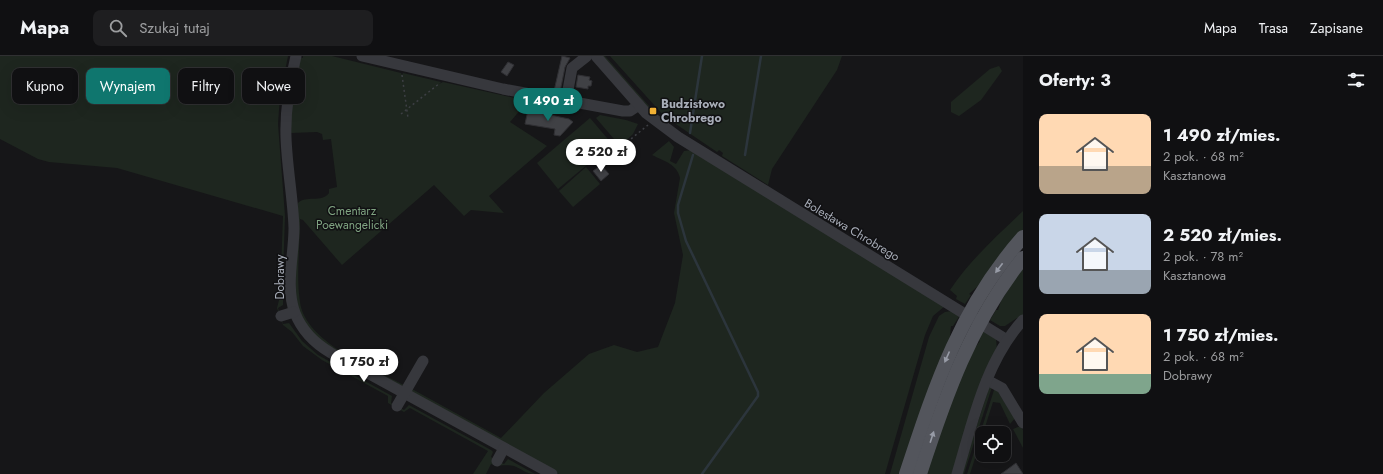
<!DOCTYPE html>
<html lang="pl">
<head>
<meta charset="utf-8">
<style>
  :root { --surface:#101012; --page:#1e1e20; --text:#f1f3f6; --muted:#9c9d9f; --line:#303032; --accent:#0f766e }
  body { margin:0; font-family:Jost,sans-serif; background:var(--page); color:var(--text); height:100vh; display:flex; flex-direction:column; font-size:15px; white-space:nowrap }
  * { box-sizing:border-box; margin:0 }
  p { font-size:13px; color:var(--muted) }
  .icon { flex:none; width:22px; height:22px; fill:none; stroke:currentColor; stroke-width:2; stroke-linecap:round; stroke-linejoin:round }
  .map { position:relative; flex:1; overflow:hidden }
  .details { display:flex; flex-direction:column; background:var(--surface); width:360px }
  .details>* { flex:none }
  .guide { position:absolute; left:12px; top:12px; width:380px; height:36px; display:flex; gap:8px }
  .controls { position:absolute; left:975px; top:370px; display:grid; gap:8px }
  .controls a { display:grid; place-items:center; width:36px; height:36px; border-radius:8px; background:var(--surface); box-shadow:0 4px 16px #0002,0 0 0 1px var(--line); font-size:20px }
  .price { position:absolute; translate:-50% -34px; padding:0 9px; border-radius:14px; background:#fff; color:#222; font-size:13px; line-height:26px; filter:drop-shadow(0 1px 2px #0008) }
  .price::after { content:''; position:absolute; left:50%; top:24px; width:12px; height:9px; margin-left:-6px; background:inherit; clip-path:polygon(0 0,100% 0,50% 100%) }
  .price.selected { background:var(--accent); color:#fff }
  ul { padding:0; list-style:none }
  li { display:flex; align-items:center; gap:12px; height:100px; padding:0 16px }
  li span { display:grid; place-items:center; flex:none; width:112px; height:80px; border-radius:8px; color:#555 }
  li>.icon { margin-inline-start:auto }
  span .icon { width:48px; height:48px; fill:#fffc; stroke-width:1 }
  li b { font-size:17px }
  h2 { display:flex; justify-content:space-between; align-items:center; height:48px; padding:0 16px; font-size:17px }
  .pill { padding:0 14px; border-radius:8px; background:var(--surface); box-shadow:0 4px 16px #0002,0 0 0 1px var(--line); font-size:14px; line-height:36px }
  .pill.selected { background:var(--accent); color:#fff }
  header { display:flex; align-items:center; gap:24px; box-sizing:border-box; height:56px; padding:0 20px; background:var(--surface); border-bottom:1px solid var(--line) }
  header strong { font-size:19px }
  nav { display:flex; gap:22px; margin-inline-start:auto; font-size:14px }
  .search { width:280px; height:36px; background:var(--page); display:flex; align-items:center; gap:10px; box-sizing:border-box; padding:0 14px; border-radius:8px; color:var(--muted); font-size:15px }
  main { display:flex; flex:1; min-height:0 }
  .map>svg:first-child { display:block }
  .green { fill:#1e261f }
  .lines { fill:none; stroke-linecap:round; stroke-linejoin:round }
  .stream { stroke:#2c353c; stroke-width:2.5 }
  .building { fill:#404145; stroke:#303034 }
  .path { stroke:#3d3f44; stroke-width:1.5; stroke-dasharray:2 3; stroke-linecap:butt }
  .minor { stroke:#37383d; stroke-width:11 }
  .major { stroke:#53555c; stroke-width:14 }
  .oneway { fill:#979ba6 }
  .poi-dot { fill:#f2b134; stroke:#111113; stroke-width:1.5 }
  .labels { text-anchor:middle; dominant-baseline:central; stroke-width:3; stroke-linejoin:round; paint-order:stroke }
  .poi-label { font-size:12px; font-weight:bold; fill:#a8adb8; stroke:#111113; text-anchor:start }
  .park-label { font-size:12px; fill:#7fa381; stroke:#111113 }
  .street-label { font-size:12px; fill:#a8adb8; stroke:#111113 }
</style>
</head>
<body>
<header>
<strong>Mapa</strong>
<div class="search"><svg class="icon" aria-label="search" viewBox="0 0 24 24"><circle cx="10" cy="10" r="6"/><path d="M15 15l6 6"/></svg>Szukaj tutaj</div>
<nav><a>Mapa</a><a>Trasa</a><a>Zapisane</a></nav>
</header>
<main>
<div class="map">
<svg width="1023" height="418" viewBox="0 0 1023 418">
  <rect width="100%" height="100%" fill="#161618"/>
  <!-- green -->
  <g class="green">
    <path d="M0,0H288L280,40L278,68L285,160L283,220V249L278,252L283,268L289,267L302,285L318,299L392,340L391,347L404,354L409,349L491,394L493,396L491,401L504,408L508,403L535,418C526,418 522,413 514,410C506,408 499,411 491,408L486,418H473L488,395L410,352L404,356L388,347V340L322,304L303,290L292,276L283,269L277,252L280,240L283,160L117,112L49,106L38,103L0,83Z"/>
    <path d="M303,0H332L401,17L402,19L403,17L441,26L439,28L443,26L528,45L510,66L547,90L489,140L504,157L471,154L464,160L434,129L342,209L303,164L300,163C300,191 296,219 300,246C305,286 372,312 404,329L402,330L318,284L301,262L295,239L298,147C305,139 322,147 329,137V133L337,131L331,83L323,84L322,78L317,76L291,77L289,63L299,1L303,2Z"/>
    <path d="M600,0H605L656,58L655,59Z"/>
    <path d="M610,0H842L837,14L772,113L768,129L722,100L723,97L719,94L717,96L664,60Z"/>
    <path d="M999,10L1002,15L981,44L959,60L951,56V46L990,13Z"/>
    <path d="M600,59L626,64L638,68L633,78L620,90L596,62Z"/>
    <path d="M590,62L612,88L558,133L537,107Z"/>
    <path d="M669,85L674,91L670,105L676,108L684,95L692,94L945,250L933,260L925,279L885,418H559L412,336V333L501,382L544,337L589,298L614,289L637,296L658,291L675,247L683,199L674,157L680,122C677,108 664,105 652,99Z"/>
    <path d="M586,111L600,128L573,151L559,135Z"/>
    <path d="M1023,155V175L977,231L969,238L971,239L965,248L956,243L957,240L950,234C970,204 997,180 1023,155Z"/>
    <path d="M1023,210V259L1019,263L1017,262L1005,270H1000L990,264L996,254H998L1001,245Z"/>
    <path d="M952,255L960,259L953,270H951L950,280L951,281L901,418H890L929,281L939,260L945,256Z"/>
    <path d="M984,275L996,283L997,293L954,418H925L947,351L974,293L980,285L978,284Z"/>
    <path d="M992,331L964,418H961L989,332Z"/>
    <path d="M995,331L1011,357L1016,361L1010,368L1000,347L993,346L970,418H967Z"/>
    <path d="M1018,371H1021L1023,374V392L1013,373Z"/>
  </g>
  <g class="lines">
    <!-- stream -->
    <g class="stream">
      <path d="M690,77L702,0"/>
      <path d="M693,99L678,149V157L686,185L758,336V340L702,418"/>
      <path d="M745,99L761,0"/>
    </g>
  </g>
  <!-- building -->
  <g class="building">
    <path d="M562,0L570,2L565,11L560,36L554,35Z"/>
    <path d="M508,6L514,9L507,20L501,16Z"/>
    <path d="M578,19L590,21L589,24L592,25L591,30H588V33L576,31Z"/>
    <path d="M528,54L569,63L573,66L560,80L554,79L555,73L525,68Z"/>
    <path d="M601,109L609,118L601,125L593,115Z"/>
    <path d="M1016,407L1023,418H1001Z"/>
  </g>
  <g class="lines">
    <!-- path -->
    <g class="path">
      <path d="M402,19L408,62"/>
      <path d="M401,58L440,27"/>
      <path d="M610,102L609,101L648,69"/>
    </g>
    <!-- minor -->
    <g class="minor">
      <path d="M296,0C290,27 285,53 286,81C287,112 293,142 294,172C294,199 285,231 295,257C302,275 314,287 331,297L552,418"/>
      <path d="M362,0L503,33L623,55H630L639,49"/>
      <path d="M596,0L646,57L678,81L1007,284"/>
      <path d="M566,45L572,12L586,1"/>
      <path d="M281,260L294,256"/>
      <path d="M987,324L1002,332L1023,367"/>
      <path d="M397,350L423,305"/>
      <path d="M497,405L504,392"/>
      <path d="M957,418C973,365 985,306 1023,264"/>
    </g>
    <!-- major -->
    <g class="major">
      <path d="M906,418C935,330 960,252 1023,181"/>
      <path d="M920,418C945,341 971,266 1023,202"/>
    </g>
  </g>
  <!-- one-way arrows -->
  <defs><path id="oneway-solid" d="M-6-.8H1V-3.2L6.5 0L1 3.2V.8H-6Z"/></defs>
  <g class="oneway">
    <use href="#oneway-solid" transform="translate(999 212) rotate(127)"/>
    <use href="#oneway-solid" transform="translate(947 301) rotate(114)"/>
    <use href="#oneway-solid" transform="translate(932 381) rotate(-72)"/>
  </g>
  <!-- markers -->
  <rect class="poi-dot" x="649" y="51" width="8" height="8" rx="2"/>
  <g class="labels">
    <!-- poi labels -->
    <g class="poi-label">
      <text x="661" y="48">Budzistowo<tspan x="661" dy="14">Chrobrego</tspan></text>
    </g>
    <!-- park labels -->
    <g class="park-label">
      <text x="352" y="155">Cmentarz<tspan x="352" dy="14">Poewangelicki</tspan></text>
    </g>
    <!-- street labels -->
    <g class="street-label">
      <text transform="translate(852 174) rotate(31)">Bolesława Chrobrego</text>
      <text transform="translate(280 221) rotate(-90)">Dobrawy</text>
    </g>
  </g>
</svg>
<div class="controls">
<a><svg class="icon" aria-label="locate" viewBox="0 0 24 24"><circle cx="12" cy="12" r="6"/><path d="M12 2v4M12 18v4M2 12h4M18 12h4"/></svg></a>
</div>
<b class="price selected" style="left:548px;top:66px">1 490 zł</b>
<b class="price" style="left:601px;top:117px">2 520 zł</b>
<b class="price" style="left:364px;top:327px">1 750 zł</b>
<div class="guide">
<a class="pill">Kupno</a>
<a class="pill selected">Wynajem</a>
<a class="pill">Filtry</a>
<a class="pill">Nowe</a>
</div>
</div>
<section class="details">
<h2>Oferty: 3<svg class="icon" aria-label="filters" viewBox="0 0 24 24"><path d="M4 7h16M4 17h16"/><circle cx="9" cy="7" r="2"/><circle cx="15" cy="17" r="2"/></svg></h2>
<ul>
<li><span style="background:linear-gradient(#ffd9b3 65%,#b9a48a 0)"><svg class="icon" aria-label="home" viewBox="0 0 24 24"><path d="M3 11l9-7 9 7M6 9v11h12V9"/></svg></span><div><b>1 490 zł/mies.</b><p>2 pok. · 68 m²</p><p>Kasztanowa</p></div></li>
<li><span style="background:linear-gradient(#c9d6e8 70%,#9aa5b1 0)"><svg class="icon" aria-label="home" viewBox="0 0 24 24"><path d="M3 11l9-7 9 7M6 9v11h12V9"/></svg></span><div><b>2 520 zł/mies.</b><p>2 pok. · 78 m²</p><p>Kasztanowa</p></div></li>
<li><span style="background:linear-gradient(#ffd9b3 75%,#7fa58c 0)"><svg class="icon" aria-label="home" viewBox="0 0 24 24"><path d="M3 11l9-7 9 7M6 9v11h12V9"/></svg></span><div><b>1 750 zł/mies.</b><p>2 pok. · 68 m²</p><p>Dobrawy</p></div></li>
</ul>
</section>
</main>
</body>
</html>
